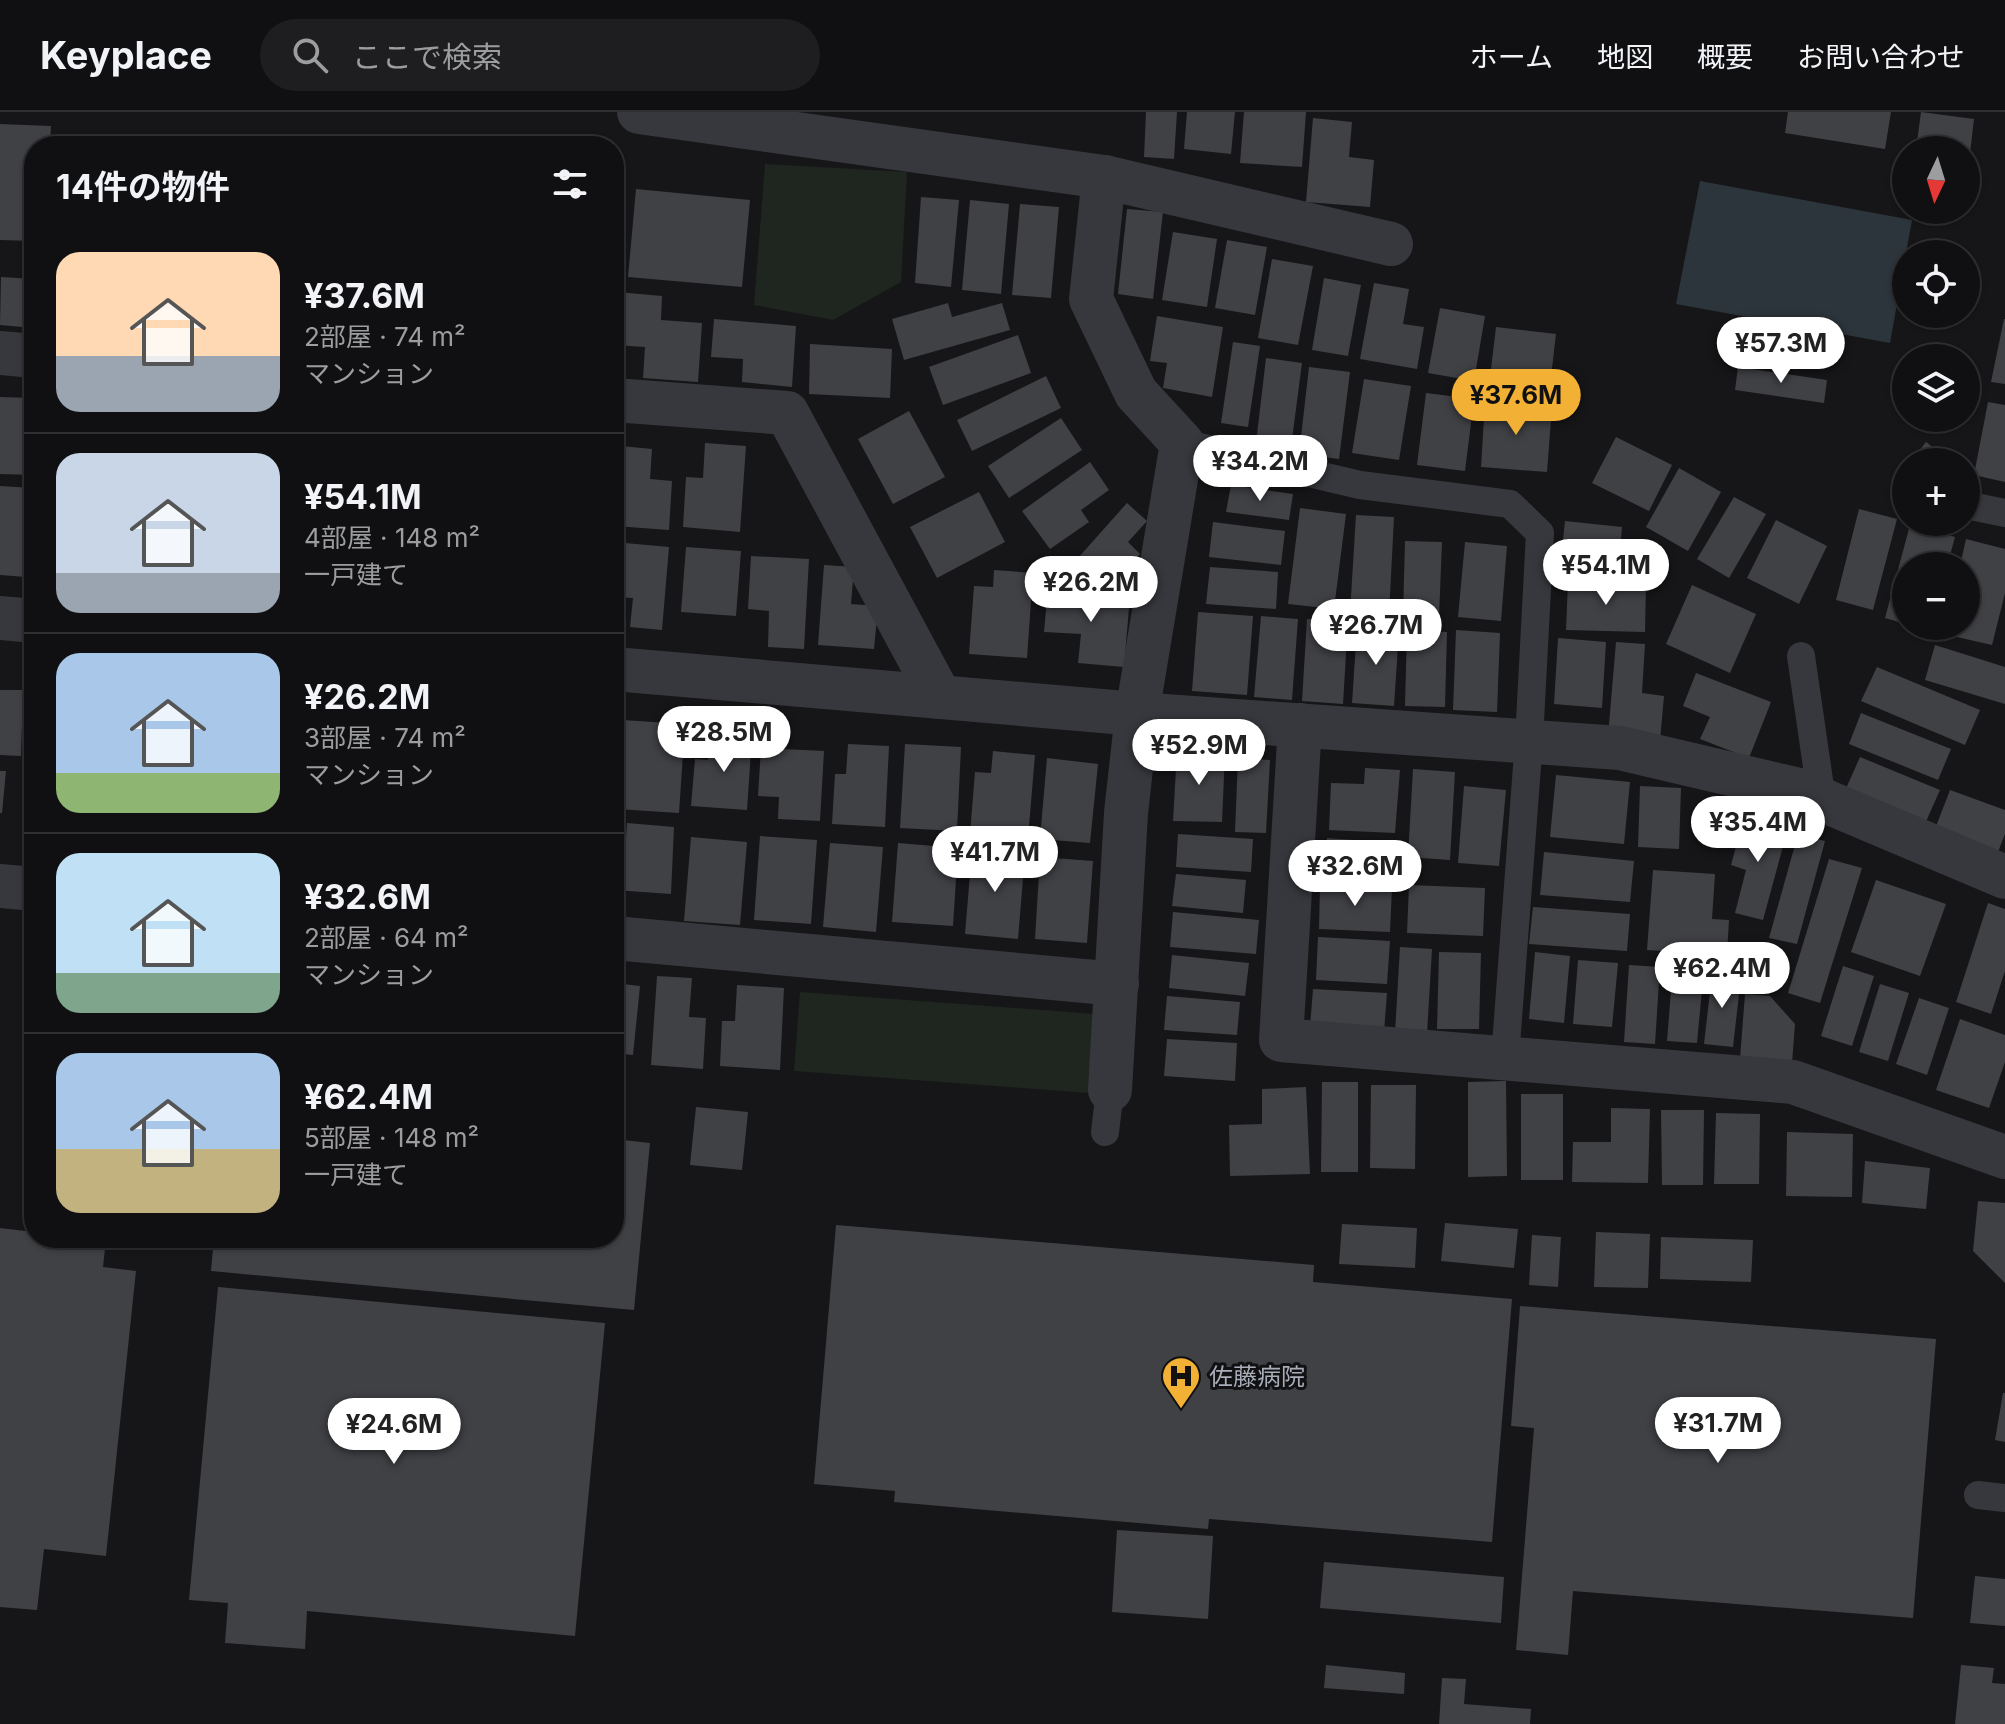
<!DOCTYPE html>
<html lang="ja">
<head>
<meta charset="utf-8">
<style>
  :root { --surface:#101012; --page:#1e1e20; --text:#f1f3f6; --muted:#9c9d9f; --line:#303032; --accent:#f2b134 }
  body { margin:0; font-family:Inter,"Noto Sans JP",sans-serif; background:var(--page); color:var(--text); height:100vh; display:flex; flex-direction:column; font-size:30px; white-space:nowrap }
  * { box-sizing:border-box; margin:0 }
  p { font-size:26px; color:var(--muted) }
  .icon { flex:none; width:44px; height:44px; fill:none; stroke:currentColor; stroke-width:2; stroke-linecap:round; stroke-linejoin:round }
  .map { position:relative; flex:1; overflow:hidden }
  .panel { position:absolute; left:24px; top:24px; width:600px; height:1112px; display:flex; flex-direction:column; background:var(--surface); border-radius:32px; box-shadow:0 2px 6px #0004,0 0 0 2px var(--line) }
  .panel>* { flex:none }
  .needle { width:52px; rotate:184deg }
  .fabs { position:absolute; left:1892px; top:24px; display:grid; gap:16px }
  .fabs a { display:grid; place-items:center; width:88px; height:88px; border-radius:50%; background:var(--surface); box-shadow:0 2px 6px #0004,0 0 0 2px var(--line); font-size:40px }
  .price { position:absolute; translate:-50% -68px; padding:0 18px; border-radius:28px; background:#fff; color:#222; font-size:26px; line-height:52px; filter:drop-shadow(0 2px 4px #0008) }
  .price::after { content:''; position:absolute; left:50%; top:48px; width:24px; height:18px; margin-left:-12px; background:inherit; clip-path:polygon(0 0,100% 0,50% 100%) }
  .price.on { background:var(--accent); color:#111 }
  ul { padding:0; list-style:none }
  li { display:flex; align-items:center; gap:24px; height:200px; padding:0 32px }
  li+li { border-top:2px solid var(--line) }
  li span { display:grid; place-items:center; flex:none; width:224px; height:160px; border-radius:24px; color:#555 }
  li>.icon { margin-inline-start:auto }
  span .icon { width:96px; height:96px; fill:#fffc; stroke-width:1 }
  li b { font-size:34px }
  h2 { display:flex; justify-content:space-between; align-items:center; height:96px; padding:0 32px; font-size:34px }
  header { display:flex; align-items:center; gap:48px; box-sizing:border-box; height:112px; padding:0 40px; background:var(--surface); border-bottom:2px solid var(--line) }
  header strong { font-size:38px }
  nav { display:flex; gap:44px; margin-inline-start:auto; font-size:28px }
  .search { width:560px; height:72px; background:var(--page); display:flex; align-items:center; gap:20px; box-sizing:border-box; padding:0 28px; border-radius:44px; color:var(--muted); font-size:30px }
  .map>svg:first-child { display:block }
  .green { fill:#1e261f }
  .water { fill:#2c353c }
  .building { fill:#404145 }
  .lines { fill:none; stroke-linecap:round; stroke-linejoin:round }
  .service { stroke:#37383d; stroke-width:28 }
  .minor { stroke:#37383d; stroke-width:44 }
  .labels { text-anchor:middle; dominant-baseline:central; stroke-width:6; stroke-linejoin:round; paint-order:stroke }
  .poi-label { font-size:24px; fill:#a8adb8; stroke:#111113; text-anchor:start }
</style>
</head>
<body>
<header>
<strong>Keyplace</strong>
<div class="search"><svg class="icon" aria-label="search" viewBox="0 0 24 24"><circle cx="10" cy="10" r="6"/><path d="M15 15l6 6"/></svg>ここで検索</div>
<nav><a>ホーム</a><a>地図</a><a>概要</a><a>お問い合わせ</a></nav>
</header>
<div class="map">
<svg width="2005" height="1612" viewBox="0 0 2005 1612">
  <rect width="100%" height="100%" fill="#161618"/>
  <!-- green -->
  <g class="green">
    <path d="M765,52L907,60L901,170L833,208L754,193Z"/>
    <path d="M800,880L1095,902L1088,981L794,959Z"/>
  </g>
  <!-- water -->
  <path class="water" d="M1700,69L1912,108L1890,231L1676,192Z"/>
  <!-- building -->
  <g class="building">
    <path d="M1146,0H1177L1174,47L1144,45Z"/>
    <path d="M1187,0H1235L1231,42L1184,37Z"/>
    <path d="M1244,0H1306L1302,55L1240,51Z"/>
    <path d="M1788,0H1891L1885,37L1785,21Z"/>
    <path d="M1921,0L1974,7L1969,50H1966V38H1916Z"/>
    <path d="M1313,6L1352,10L1349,45L1374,48L1370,95L1306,90Z"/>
    <path d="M0,12L51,14L50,34H34V129L0,128Z"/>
    <path d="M202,26L247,29L246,34H201Z"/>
    <path d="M636,77L750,88L742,175L628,165Z"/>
    <path d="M614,85H619L617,160H614Z"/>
    <path d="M921,85L959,88L951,175L915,171Z"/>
    <path d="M970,88L1009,92L1001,182L962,178Z"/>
    <path d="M1020,92L1059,95L1051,186L1012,183Z"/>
    <path d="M1127,97L1163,100L1153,187L1118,182Z"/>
    <path d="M1173,120L1217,127L1207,195L1162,188Z"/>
    <path d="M1227,128L1267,135L1255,203L1215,196Z"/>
    <path d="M1272,147L1313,154L1298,233L1258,226Z"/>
    <path d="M1,165L34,167V216L0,213Z"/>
    <path d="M1324,166L1361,173L1348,244L1312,238Z"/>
    <path d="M1374,171L1409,177L1403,212L1424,215L1417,257L1360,247Z"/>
    <path d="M617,180L662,184L661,208L702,211L698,270L643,266L645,235L614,233Z"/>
    <path d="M948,191L952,205L1002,191L1010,218L904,248L892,207Z"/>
    <path d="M1440,196L1485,204L1474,269L1428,261Z"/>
    <path d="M1157,204L1223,215L1212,285L1163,276L1167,251L1150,249Z"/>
    <path d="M714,207L796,214L792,275L742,270L743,247L711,245Z"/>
    <path d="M2004,207H2005V272L1991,270Z"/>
    <path d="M1496,215L1556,222L1549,282L1489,274Z"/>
    <path d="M1018,223L1031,261L943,293L929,255Z"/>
    <path d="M1233,230L1260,234L1248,315L1221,311Z"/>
    <path d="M810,232L892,237L890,286L809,282Z"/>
    <path d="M1266,246L1302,251L1291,335L1256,331Z"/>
    <path d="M1309,255L1350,260L1339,347L1299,342Z"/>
    <path d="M1738,255L1827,268L1824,291L1735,278Z"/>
    <path d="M1046,264L1061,296L972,339L957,308Z"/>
    <path d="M1364,267L1411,274L1399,348L1352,341Z"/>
    <path d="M1426,281L1474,287L1465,359L1417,353Z"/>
    <path d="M0,285L34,286V363L0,362Z"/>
    <path d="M1485,290L1552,295L1547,360L1481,355Z"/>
    <path d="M1988,290L2005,293V370L1974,363Z"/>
    <path d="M909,299L945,365L893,392L858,327Z"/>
    <path d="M1061,306L1082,338L1009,386L988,354Z"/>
    <path d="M1616,325L1672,353L1649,399L1592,371Z"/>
    <path d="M1926,330L1948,347L1946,350H1916L1913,347Z"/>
    <path d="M705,331L746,334L740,420L683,415L686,365L703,366Z"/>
    <path d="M621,334L652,337L650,367L672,369L669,418L615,414Z"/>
    <path d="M1090,350L1109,378L1081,398L1089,410L1050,437L1022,399Z"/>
    <path d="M1679,356L1721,380L1688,439L1646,415Z"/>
    <path d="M1231,373L1293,382L1289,408L1226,400Z"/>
    <path d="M0,374L33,376L26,465L0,463Z"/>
    <path d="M979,380L1005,430L937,466L910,415Z"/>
    <path d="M1734,385L1766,402L1729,466L1697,447Z"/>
    <path d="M1127,391L1147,409L1128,430L1140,442L1111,475L1078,446Z"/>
    <path d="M1300,396L1346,402L1334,497L1288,492Z"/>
    <path d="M1859,397L1897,407L1873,498L1836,488Z"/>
    <path d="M1356,403L1394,405L1389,503L1350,501Z"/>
    <path d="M1776,408L1827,434L1799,492L1747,466Z"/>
    <path d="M1565,409L1622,415L1620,438L1634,440L1632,463L1560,456Z"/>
    <path d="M1213,410L1285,419L1281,453L1209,445Z"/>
    <path d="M1910,413L1955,425L1947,454H1906V512L1885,506Z"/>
    <path d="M1966,427L2005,437V481L1992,533L1944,522L1946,514H1966V454H1960Z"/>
    <path d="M1405,429L1442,430L1439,505L1403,503Z"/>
    <path d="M614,430L669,435L662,518L630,515L633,486L614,485Z"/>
    <path d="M1465,430L1507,434L1501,509L1458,505Z"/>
    <path d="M686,435L741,439L736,504L681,500Z"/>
    <path d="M751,444L809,447L804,537L768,535L769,499L748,497Z"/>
    <path d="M824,453L854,455L851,492L878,494L874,537L818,533Z"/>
    <path d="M1210,455L1278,460L1276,497L1206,492Z"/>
    <path d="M994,458L1033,461L1027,546L969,542L974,474L993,475Z"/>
    <path d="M1568,470L1646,472L1645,520L1566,518Z"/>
    <path d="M1692,473L1756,502L1730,561L1666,532Z"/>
    <path d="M1048,477L1130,484L1124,555L1078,551L1081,522L1044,520Z"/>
    <path d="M1198,500L1253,504L1247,583L1192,579Z"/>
    <path d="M1261,504L1298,507L1292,588L1254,585Z"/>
    <path d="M1307,507L1348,509L1343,592L1302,589Z"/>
    <path d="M1357,516L1399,519L1394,594L1352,591Z"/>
    <path d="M1407,518L1447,520L1445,595L1405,594Z"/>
    <path d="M1456,518L1500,521L1497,600L1453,598Z"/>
    <path d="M1558,526L1606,530L1602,596L1554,592Z"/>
    <path d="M1616,530L1645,532L1642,581L1664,584L1660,628L1608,624Z"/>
    <path d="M1935,533L2005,555V592L1925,568Z"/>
    <path d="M1877,555L1980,598L1965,633L1861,589Z"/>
    <path d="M1696,561L1771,590L1749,646L1700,627L1710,605L1683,594Z"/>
    <path d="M0,578H23L21,644L0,643Z"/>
    <path d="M1861,601L1951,637L1938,668L1849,632Z"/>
    <path d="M622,608L685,612L679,701L617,697Z"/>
    <path d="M710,622L752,624L747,698L691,694L695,647L708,648Z"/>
    <path d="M848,632L889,634L885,715L832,712L835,662H846Z"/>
    <path d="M905,632L961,635L957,719L900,716Z"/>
    <path d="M761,636L824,639L820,709L778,707L779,685L758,684Z"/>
    <path d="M993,639L1035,643L1028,726L970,722L975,660L991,661Z"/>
    <path d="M1177,639L1225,641L1222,710L1173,709Z"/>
    <path d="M1860,645L1940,678L1924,714L1844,681Z"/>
    <path d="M1047,646L1098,652L1090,731L1040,727Z"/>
    <path d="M1238,646L1270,648L1266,721L1235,720Z"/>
    <path d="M1365,656L1400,658L1395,721L1329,718L1331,671L1364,672Z"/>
    <path d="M1413,657L1455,660L1450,748L1408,745Z"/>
    <path d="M0,659H6L2,701H0Z"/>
    <path d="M1556,663L1630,670L1624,732L1550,725Z"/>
    <path d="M1464,674L1506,678L1499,754L1458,751Z"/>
    <path d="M1640,674L1681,676L1679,737L1638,735Z"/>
    <path d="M1950,678L2005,698V722L1998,740L1935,717Z"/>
    <path d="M1744,705L1788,716L1763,808L1735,801L1746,758L1731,753Z"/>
    <path d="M627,711L674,715L671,782L614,778V737L625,738Z"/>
    <path d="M1178,722L1253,727L1251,760L1176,755Z"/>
    <path d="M1798,722L1825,729L1797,832L1769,826Z"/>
    <path d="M760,724L817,728L811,812L754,808Z"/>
    <path d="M691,725L747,730L740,813L684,809Z"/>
    <path d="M1327,726L1395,731L1392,768L1324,763Z"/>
    <path d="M830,731L883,735L876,820L823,815Z"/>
    <path d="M898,731L958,736L953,814L892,810Z"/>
    <path d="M972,738L1025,742L1018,827L965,822Z"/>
    <path d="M1544,740L1634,749L1630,790L1540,783Z"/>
    <path d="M1040,745L1093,749L1087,831L1035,827Z"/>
    <path d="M1829,747L1862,756L1820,891L1788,881Z"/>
    <path d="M1653,758L1715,762L1712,807L1729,808L1727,843L1647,838Z"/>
    <path d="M1176,762L1246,768L1243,801L1172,794Z"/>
    <path d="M1876,768L1946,792L1920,864L1851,840Z"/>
    <path d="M1320,773L1392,776L1390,820L1319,817Z"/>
    <path d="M1409,773L1485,776L1483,824L1407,821Z"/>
    <path d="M1988,791L2005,797V859L1991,902L1956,890Z"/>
    <path d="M1533,795L1630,802L1627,839L1529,832Z"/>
    <path d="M1173,800L1259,808L1256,842L1170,835Z"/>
    <path d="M1318,825L1390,829L1387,872L1316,868Z"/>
    <path d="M1400,835L1432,837L1427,922L1395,921Z"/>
    <path d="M1439,840L1481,841L1479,917H1437Z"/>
    <path d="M1535,840L1570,844L1564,911L1529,907Z"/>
    <path d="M1172,843L1249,851L1245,884L1169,876Z"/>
    <path d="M1578,848L1618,851L1612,915L1573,912Z"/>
    <path d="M1629,853L1660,855L1655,932L1624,930Z"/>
    <path d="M1673,854L1704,856L1697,931L1667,929Z"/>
    <path d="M1843,854L1874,864L1852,934L1821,924Z"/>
    <path d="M1712,862L1741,865L1733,935L1704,932Z"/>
    <path d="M657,864L692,866L689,905L706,906L703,957L651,953Z"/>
    <path d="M614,871L640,874L633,943L614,941Z"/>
    <path d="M1880,872L1909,881L1888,949L1859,940Z"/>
    <path d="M737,873L784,876L780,958L720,954L722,909H735Z"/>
    <path d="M1313,877L1387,881L1384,920L1310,915Z"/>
    <path d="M1745,882L1770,884L1795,912L1792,951L1740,947Z"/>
    <path d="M1167,884L1240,890L1237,923L1164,918Z"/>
    <path d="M1919,886L1949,896L1927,963L1896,952Z"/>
    <path d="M1960,907L2005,923V950L1989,996L1936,978Z"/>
    <path d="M1167,927L1237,931L1235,969L1164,964Z"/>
    <path d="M1506,969L1507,1064L1468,1065V970Z"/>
    <path d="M1322,970H1358V1060H1321Z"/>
    <path d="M1371,973H1416L1415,1057L1370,1056Z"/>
    <path d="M1306,975L1310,1062L1230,1064L1229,1013L1262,1012V977Z"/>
    <rect x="1521" y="982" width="42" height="86"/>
    <path d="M696,995L748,1000L742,1058L690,1053Z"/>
    <path d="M1611,996L1650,997L1648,1071L1572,1070L1573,1030H1611Z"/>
    <path d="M1661,998H1704L1703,1073H1662Z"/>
    <path d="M1716,1001L1760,1002L1759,1072H1714Z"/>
    <path d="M1787,1020L1853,1022L1852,1085L1786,1084Z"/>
    <path d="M614,1027L650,1031L634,1198L211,1159L214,1126H614Z"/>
    <path d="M1865,1049L1930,1056L1926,1097L1862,1091Z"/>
    <path d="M1978,1089L2005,1091V1171L1973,1139Z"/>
    <path d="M1445,1111L1518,1117L1514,1156L1441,1149Z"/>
    <path d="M1342,1112L1417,1116L1415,1156L1339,1152Z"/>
    <path d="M836,1113L1314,1153L1313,1170L1512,1187L1492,1430L1209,1407L1208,1417L894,1390L895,1379L814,1372Z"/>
    <path d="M0,1116L34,1120V1126L106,1127L103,1155L136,1159L106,1444L44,1437L37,1498L0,1495Z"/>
    <path d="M1596,1120L1650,1122L1648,1176L1594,1175Z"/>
    <path d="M1532,1123L1561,1125L1558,1175L1529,1173Z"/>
    <path d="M1661,1125L1753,1128L1751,1170L1660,1167Z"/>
    <path d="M218,1175L605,1211L575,1524L307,1499L305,1537L225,1531L228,1491L189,1488Z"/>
    <path d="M1520,1194L1936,1227L1913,1506L1573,1479L1568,1543L1516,1538L1534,1316L1511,1314Z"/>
    <path d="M2003,1281H2005V1330L1995,1328Z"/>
    <path d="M1117,1418L1213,1424L1208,1507L1112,1500Z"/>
    <path d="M1324,1450L1504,1465L1501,1511L1320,1496Z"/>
    <path d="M1975,1464L2005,1467V1514L1970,1511Z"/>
    <path d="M1326,1553L1405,1561L1404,1582L1324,1576Z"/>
    <path d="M1961,1553L1994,1556L1992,1571L2005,1572V1612H1955Z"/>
    <path d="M1442,1566L1466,1567L1464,1592L1531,1597L1530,1612H1439Z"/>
  </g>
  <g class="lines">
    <!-- service -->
    <g class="service">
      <path d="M1182,331L1360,373L1510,392L1540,421L1529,628L1505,946"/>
      <path d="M1966,393L2005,401"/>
      <path d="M1801,544L1822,689"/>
      <path d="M1105,1020L1110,978"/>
      <path d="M1978,1383L2005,1386"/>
    </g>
    <!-- minor -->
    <g class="minor">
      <path d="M639,0L1104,65L1391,132"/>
      <path d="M1104,65L1091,187L1136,281L1182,331L1137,602L1126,701L1110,978"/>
      <path d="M0,241L34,244"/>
      <path d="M614,288L787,301L940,585"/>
      <path d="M0,506L34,509"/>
      <path d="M614,557L1137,602L1620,636L1799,678L2005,765"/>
      <path d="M1300,613L1281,928L1793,970L2005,1045"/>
      <path d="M0,774L34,777"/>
      <path d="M614,826L1117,872"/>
    </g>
  </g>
  <!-- icons -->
  <defs>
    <symbol id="hospital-pin" viewBox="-11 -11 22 30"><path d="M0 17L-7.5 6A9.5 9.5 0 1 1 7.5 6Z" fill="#f2b134" stroke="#111113"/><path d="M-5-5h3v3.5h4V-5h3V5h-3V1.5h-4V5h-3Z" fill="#111"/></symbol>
  </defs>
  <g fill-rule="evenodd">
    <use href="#hospital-pin" x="1159" y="1242" width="44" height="60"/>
  </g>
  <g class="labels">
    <!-- poi labels -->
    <g class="poi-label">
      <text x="1209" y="1264">佐藤病院</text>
    </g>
  </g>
</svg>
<div class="fabs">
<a><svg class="needle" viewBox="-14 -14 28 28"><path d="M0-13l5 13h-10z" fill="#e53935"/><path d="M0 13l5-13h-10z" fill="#9c9d9f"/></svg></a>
<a><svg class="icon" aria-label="locate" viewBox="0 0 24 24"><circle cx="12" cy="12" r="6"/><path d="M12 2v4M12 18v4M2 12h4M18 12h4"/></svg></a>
<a><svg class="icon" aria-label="layers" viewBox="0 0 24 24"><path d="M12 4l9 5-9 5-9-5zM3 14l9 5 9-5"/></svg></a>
<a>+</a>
<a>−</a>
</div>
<b class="price" style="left:1781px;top:273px">¥57.3M</b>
<b class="price on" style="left:1516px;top:325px">¥37.6M</b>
<b class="price" style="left:1260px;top:391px">¥34.2M</b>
<b class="price" style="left:1606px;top:495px">¥54.1M</b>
<b class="price" style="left:1091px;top:512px">¥26.2M</b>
<b class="price" style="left:1376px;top:555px">¥26.7M</b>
<b class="price" style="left:724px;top:662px">¥28.5M</b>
<b class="price" style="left:1199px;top:675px">¥52.9M</b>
<b class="price" style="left:1758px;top:752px">¥35.4M</b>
<b class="price" style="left:995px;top:782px">¥41.7M</b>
<b class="price" style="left:1355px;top:796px">¥32.6M</b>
<b class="price" style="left:1722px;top:898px">¥62.4M</b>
<b class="price" style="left:1718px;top:1353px">¥31.7M</b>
<b class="price" style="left:394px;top:1354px">¥24.6M</b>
<section class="panel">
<h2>14件の物件<svg class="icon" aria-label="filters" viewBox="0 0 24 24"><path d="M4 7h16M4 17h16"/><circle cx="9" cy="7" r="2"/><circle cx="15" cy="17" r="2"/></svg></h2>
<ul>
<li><span style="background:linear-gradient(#ffd9b3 65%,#9aa5b1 0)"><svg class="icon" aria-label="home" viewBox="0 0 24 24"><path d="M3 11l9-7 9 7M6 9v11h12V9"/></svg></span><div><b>¥37.6M</b><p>2部屋 · 74 m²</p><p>マンション</p></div></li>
<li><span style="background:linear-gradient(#c9d6e8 75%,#9aa5b1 0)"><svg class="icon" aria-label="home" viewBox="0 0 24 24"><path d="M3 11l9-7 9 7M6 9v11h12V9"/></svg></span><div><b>¥54.1M</b><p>4部屋 · 148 m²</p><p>一戸建て</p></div></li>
<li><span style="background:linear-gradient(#a9c7e8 75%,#8fb573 0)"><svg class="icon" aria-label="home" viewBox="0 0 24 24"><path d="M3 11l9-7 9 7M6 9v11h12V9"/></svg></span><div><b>¥26.2M</b><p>3部屋 · 74 m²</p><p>マンション</p></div></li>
<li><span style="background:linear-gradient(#bfe0f5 75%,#7fa58c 0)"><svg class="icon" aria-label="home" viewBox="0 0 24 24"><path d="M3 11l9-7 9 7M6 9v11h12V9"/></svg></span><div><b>¥32.6M</b><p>2部屋 · 64 m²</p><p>マンション</p></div></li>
<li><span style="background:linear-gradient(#a9c7e8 60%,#c2b280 0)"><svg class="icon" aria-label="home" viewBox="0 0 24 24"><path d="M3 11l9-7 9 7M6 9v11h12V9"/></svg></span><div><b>¥62.4M</b><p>5部屋 · 148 m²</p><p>一戸建て</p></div></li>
</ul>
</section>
</div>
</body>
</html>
